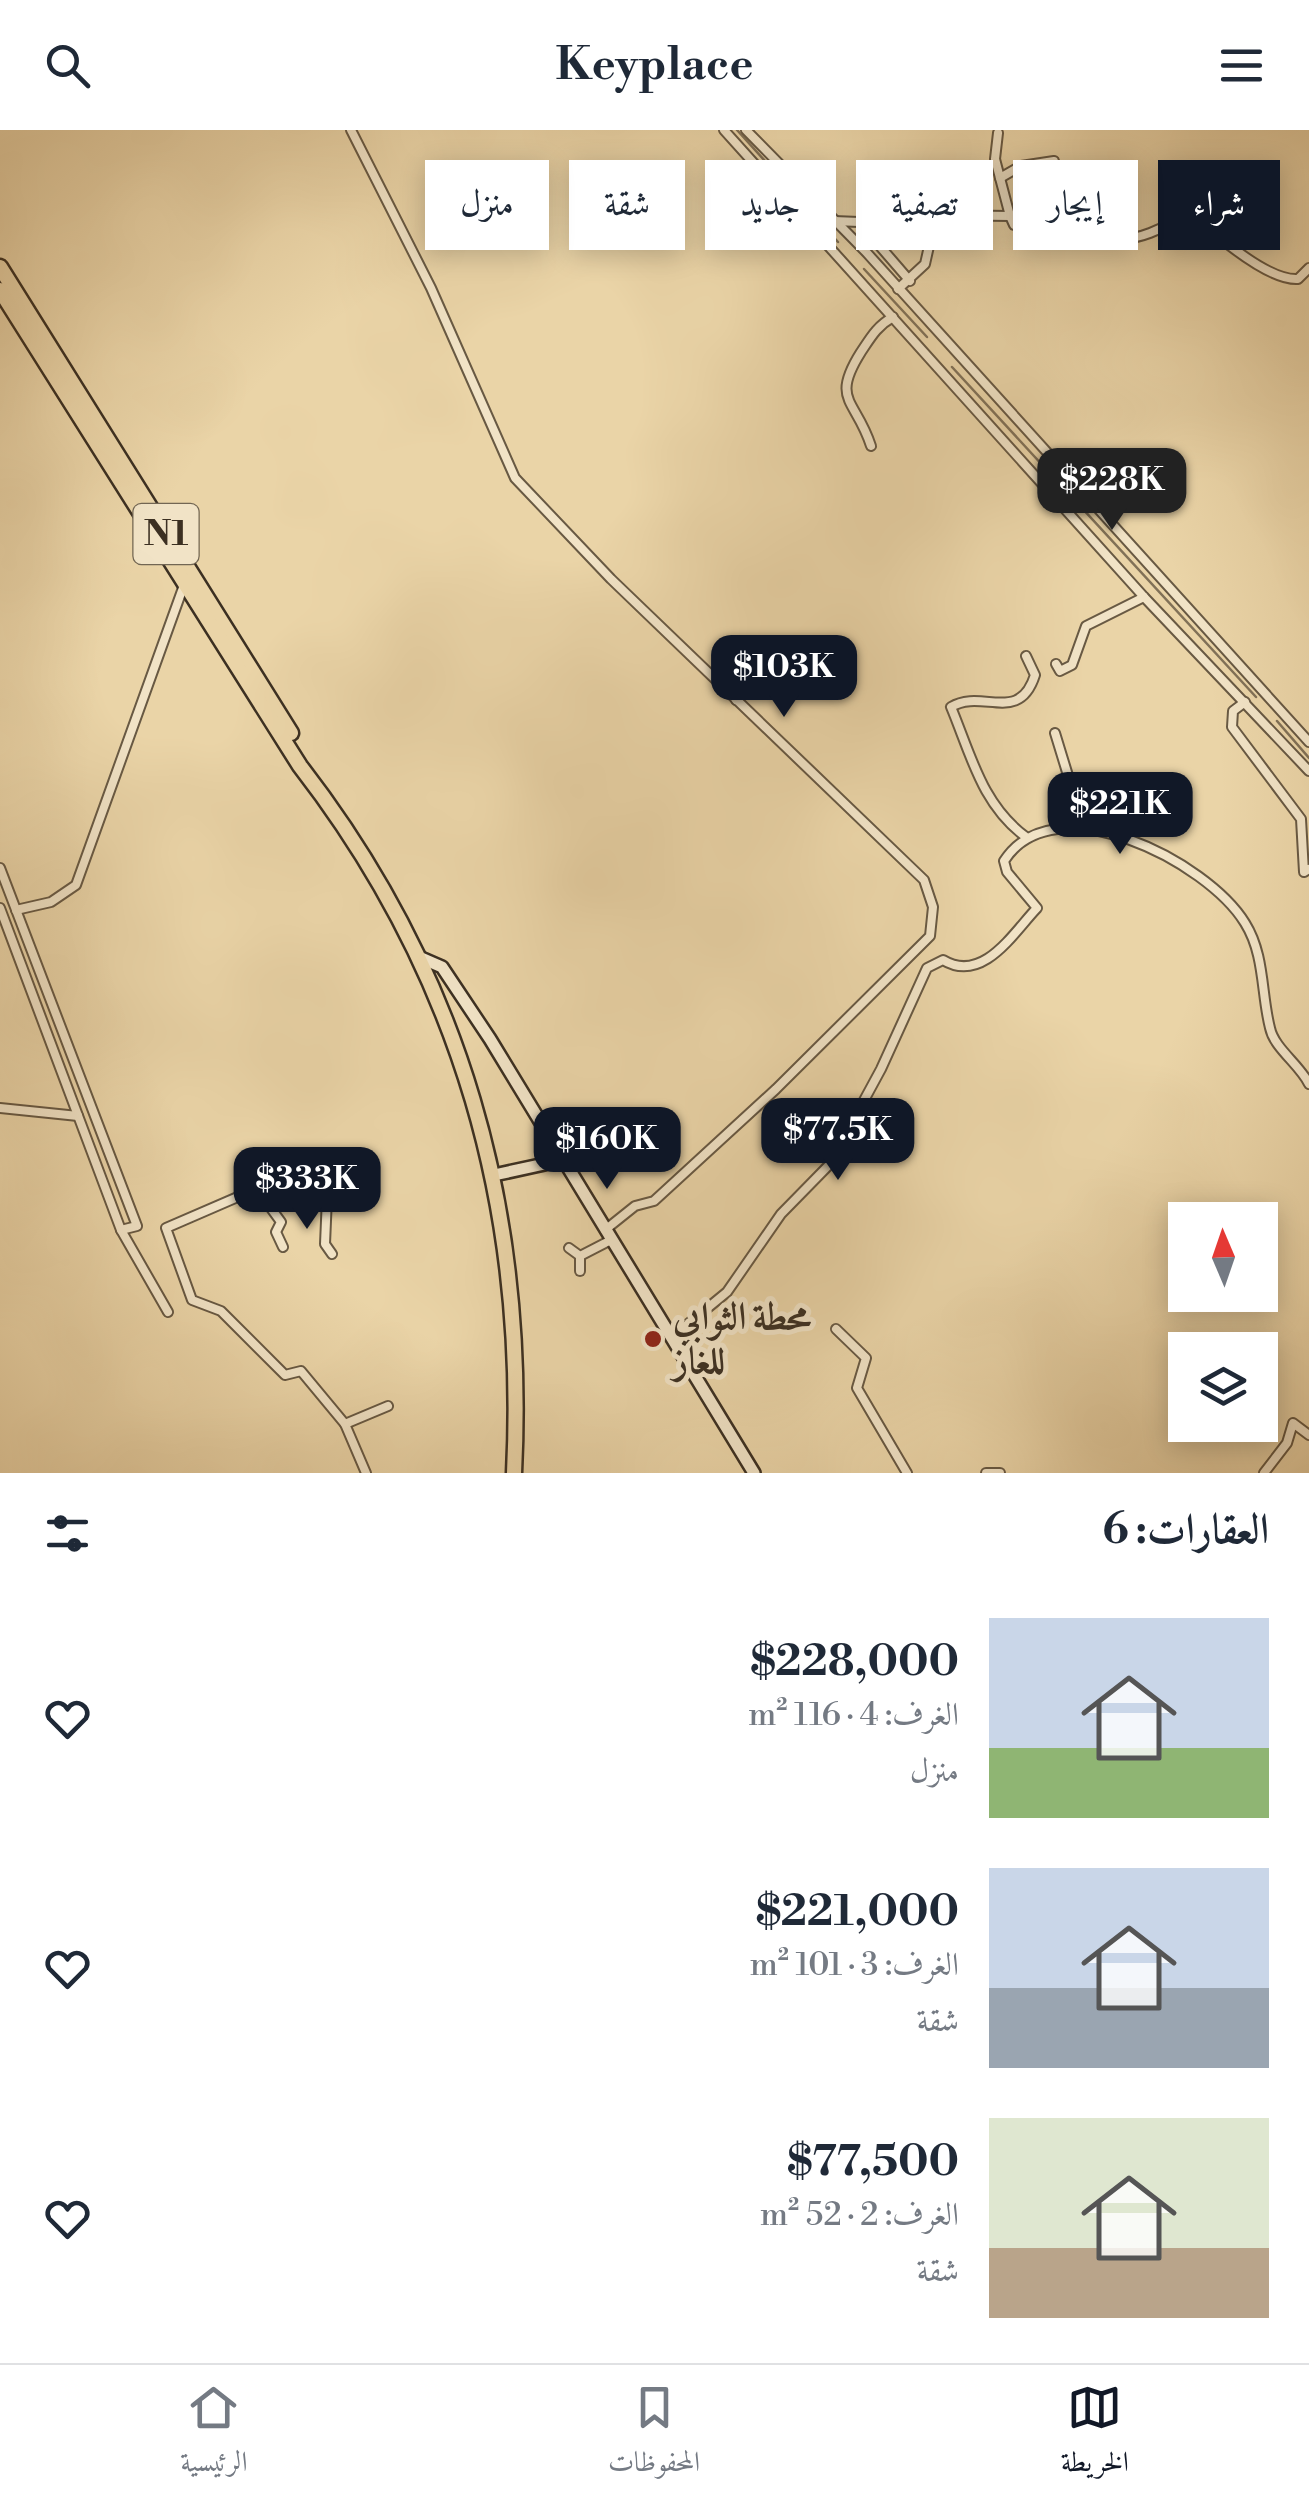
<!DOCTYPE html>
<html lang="ar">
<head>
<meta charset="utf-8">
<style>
  :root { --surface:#fff; --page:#f6f6f7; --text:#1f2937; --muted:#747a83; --line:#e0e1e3; --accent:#111827 }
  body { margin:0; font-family:"Libre Bodoni",Amiri,serif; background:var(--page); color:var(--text); direction:rtl; height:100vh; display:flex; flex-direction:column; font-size:38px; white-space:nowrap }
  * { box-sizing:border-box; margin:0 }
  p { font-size:32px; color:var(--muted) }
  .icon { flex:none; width:55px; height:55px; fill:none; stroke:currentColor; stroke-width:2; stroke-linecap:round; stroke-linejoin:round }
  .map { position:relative; height:1343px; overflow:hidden; direction:ltr }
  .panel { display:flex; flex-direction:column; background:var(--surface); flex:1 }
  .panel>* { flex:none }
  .hud { position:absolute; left:30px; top:30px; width:1250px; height:90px; direction:rtl; display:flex; gap:20px }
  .needle { width:65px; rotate:358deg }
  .fabs { position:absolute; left:1168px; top:1072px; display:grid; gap:20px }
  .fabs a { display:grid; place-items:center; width:110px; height:110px; border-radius:0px; background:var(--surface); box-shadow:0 5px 25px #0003; font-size:50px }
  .price { position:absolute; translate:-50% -85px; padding:0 22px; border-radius:20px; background:var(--accent); color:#fff; font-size:32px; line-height:65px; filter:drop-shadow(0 2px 5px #0008) }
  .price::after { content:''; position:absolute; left:50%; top:60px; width:30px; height:22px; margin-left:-15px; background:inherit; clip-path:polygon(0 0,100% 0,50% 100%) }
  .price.selected { background:#222; color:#fff }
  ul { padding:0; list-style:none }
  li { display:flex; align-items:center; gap:30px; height:250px; padding:0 40px }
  li span { display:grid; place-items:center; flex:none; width:280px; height:200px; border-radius:0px; color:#555 }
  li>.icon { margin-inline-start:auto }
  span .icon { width:120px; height:120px; fill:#fffc; stroke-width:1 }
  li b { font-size:42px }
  h2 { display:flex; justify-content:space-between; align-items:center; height:120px; padding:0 40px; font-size:42px }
  .chip { padding:0 35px; border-radius:0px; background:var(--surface); box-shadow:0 5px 25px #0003; font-size:35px; line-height:90px }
  .chip.selected { background:var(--accent); color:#fff }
  header { display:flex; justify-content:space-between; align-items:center; height:130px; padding:0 40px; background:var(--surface); font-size:45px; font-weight:700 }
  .tab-bar { display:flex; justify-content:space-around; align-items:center; height:140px; border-top:2px solid var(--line); background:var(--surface); font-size:28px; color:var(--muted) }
  .tab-bar a { display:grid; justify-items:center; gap:5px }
  .tab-bar .selected { color:var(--accent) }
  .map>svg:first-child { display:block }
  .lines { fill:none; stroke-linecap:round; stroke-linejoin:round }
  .stream { stroke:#817157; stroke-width:2.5 }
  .street-casing { stroke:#685943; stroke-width:12 }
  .secondary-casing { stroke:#3c3022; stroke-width:16 }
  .highway-casing { stroke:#3c3022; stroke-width:19 }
  .street { stroke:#f1e3c6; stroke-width:8 }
  .secondary { stroke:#f1e3c6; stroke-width:11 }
  .highway { stroke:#ead4a7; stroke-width:14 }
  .poi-dot { fill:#8f2418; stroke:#f1e3c6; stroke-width:4 }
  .labels { text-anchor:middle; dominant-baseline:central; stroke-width:10; stroke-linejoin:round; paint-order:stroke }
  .shield { fill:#f1e3c6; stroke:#726653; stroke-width:2.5 }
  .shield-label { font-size:35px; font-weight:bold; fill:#3c3022 }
  .poi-label { font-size:38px; font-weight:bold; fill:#3c3022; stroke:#f1e3c6; text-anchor:start }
</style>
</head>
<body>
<header><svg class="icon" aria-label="menu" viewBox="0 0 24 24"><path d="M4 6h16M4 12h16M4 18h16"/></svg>Keyplace<svg class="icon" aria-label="search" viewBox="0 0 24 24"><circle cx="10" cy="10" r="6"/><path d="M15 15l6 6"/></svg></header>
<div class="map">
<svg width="1309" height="1343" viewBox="0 0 1309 1343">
  <rect width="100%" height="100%" fill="#ead4a7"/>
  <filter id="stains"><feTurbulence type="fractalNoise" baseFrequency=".002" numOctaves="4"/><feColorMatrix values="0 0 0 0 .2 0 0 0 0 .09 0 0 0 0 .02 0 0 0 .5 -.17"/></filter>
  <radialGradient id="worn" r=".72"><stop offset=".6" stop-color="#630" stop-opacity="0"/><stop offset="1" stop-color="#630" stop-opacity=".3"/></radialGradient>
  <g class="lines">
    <!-- stream -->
    <g class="stream">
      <path d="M737,0L838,112"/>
      <path d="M864,139L927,207"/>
      <path d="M952,237L1256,567"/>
      <path d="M1277,591L1309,628"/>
    </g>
    <defs>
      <g id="street">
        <path d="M351,0L431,158L515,348L611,449L924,750L933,777L930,806L776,959L654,1071L635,1076L605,1100"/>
        <path d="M724,0L1144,467L1309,641"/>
        <path d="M746,0L867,123L1309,612"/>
        <path d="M998,3L995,29L1010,86"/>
        <path d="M1000,48L1021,36L1054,31L1067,94"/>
        <path d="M834,91L859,92L910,151"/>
        <path d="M898,159L925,134L936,85L1010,86L1014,95C1040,101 1049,93 1069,94C1083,95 1094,101 1107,106C1133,116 1169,96 1189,81C1213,103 1267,151 1298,149L1309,138"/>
        <path d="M871,316C856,269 830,271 861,222C871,207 877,196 893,187"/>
        <path d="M1056,534L1060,541L1072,535L1086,496L1144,467"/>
        <path d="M736,570L769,540"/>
        <path d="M1245,572L1233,581L1232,597L1301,689L1304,742L1309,739"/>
        <path d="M1055,603L1081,688L1097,698"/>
        <path d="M1026,707C982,675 971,625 951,577C982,558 1019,595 1035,545L1026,526"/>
        <path d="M0,738L137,1096L121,1100"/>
        <path d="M0,778L121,1100L168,1182"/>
        <path d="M16,780L51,772L76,755L184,455"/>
        <path d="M0,978L78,986"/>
        <path d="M257,1059L281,1092L276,1102L283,1117"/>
        <path d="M327,1067L325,1114L332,1124"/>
        <path d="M569,1118L580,1126L611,1110"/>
        <path d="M580,1126V1141"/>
        <path d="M836,1199L866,1228L857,1258L907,1343"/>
        <path d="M671,1208L727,1162L781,1084L829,1035L881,939L927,838L943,830C983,854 1013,803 1037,778L1007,742L1004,731C1054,653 1207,731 1245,793C1265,825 1261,863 1270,898C1274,918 1300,935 1309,954"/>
        <path d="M345,1294L301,1241L285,1245L221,1181L192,1170L166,1098L270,1053C291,1051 303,1063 323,1067C337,1069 351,1066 362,1074"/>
        <path d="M366,1343L345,1294L388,1276"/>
        <path d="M986,1343H1000"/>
        <path d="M1264,1343L1287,1313L1293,1293L1309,1305"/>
      </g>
      <g id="secondary">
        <path d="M419,827L442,837L490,909L754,1343"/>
        <path d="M494,1045L563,1030"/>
      </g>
      <g id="highway">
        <path d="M0,137L291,603"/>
        <path d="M0,160L300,636C462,845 527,1081 514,1343"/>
      </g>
    </defs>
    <!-- street casing -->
    <use href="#street" class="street-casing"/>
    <!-- secondary casing -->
    <use href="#secondary" class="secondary-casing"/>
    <!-- highway casing -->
    <use href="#highway" class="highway-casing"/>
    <!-- street -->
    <use href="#street" class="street"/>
    <!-- secondary -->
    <use href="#secondary" class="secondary"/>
    <!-- highway -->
    <use href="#highway" class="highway"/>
  </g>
  <!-- markers -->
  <circle class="poi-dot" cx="653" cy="1209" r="10"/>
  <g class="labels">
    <!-- shield labels -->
    <rect class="shield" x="133.5" y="374" width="65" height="60" rx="8"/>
    <g class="shield-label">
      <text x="166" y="404">N1</text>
    </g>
    <!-- poi labels -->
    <g class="poi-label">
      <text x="673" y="1187">محطة الثوابي<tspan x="673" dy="44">للغاز</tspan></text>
    </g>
  </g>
  <rect width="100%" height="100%" filter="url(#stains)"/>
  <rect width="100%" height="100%" fill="url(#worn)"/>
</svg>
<div class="fabs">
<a><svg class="needle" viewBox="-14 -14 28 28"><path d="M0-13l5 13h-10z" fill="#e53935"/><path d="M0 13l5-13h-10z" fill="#747a83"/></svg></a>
<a><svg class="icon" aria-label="layers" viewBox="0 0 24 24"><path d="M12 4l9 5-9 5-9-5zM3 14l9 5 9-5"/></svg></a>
</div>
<b class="price selected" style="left:1112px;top:403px">$228K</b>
<b class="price" style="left:784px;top:590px">$103K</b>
<b class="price" style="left:1120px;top:727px">$221K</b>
<b class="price" style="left:838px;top:1053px">$77.5K</b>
<b class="price" style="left:607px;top:1062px">$160K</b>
<b class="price" style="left:307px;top:1102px">$333K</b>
<div class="hud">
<a class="chip selected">شراء</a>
<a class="chip">إيجار</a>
<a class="chip">تصفية</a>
<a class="chip">جديد</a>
<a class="chip">شقة</a>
<a class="chip">منزل</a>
</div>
</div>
<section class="panel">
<h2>العقارات: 6<svg class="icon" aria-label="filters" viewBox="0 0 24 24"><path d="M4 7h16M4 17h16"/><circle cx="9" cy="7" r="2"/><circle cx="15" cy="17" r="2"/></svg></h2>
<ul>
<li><span style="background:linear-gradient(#c9d6e8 65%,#8fb573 0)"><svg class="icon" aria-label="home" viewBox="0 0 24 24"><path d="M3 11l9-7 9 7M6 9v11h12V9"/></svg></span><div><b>$228,000</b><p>الغرف: 4 · 116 m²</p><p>منزل</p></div><svg class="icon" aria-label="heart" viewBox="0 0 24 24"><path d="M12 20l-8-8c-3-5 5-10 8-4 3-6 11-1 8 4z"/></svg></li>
<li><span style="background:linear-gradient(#c9d6e8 60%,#9aa5b1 0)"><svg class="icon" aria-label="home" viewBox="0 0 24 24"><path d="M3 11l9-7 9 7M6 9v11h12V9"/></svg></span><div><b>$221,000</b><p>الغرف: 3 · 101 m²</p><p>شقة</p></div><svg class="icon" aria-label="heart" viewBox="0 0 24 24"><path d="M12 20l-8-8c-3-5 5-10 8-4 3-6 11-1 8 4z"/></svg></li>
<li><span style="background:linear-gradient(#dfe7d0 65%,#b9a48a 0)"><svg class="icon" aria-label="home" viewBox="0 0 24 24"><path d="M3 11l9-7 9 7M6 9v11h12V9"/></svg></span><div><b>$77,500</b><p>الغرف: 2 · 52 m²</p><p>شقة</p></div><svg class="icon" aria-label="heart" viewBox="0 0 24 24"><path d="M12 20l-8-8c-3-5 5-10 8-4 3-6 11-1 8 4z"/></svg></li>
</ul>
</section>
<nav class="tab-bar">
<a class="selected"><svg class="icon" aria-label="map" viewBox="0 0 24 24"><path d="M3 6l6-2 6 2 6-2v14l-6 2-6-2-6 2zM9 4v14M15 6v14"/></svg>الخريطة</a>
<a><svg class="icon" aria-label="saved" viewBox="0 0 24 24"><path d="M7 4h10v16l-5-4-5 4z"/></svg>المحفوظات</a>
<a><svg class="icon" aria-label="home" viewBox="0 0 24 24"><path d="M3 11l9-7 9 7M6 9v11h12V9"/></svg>الرئيسية</a>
</nav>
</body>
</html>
